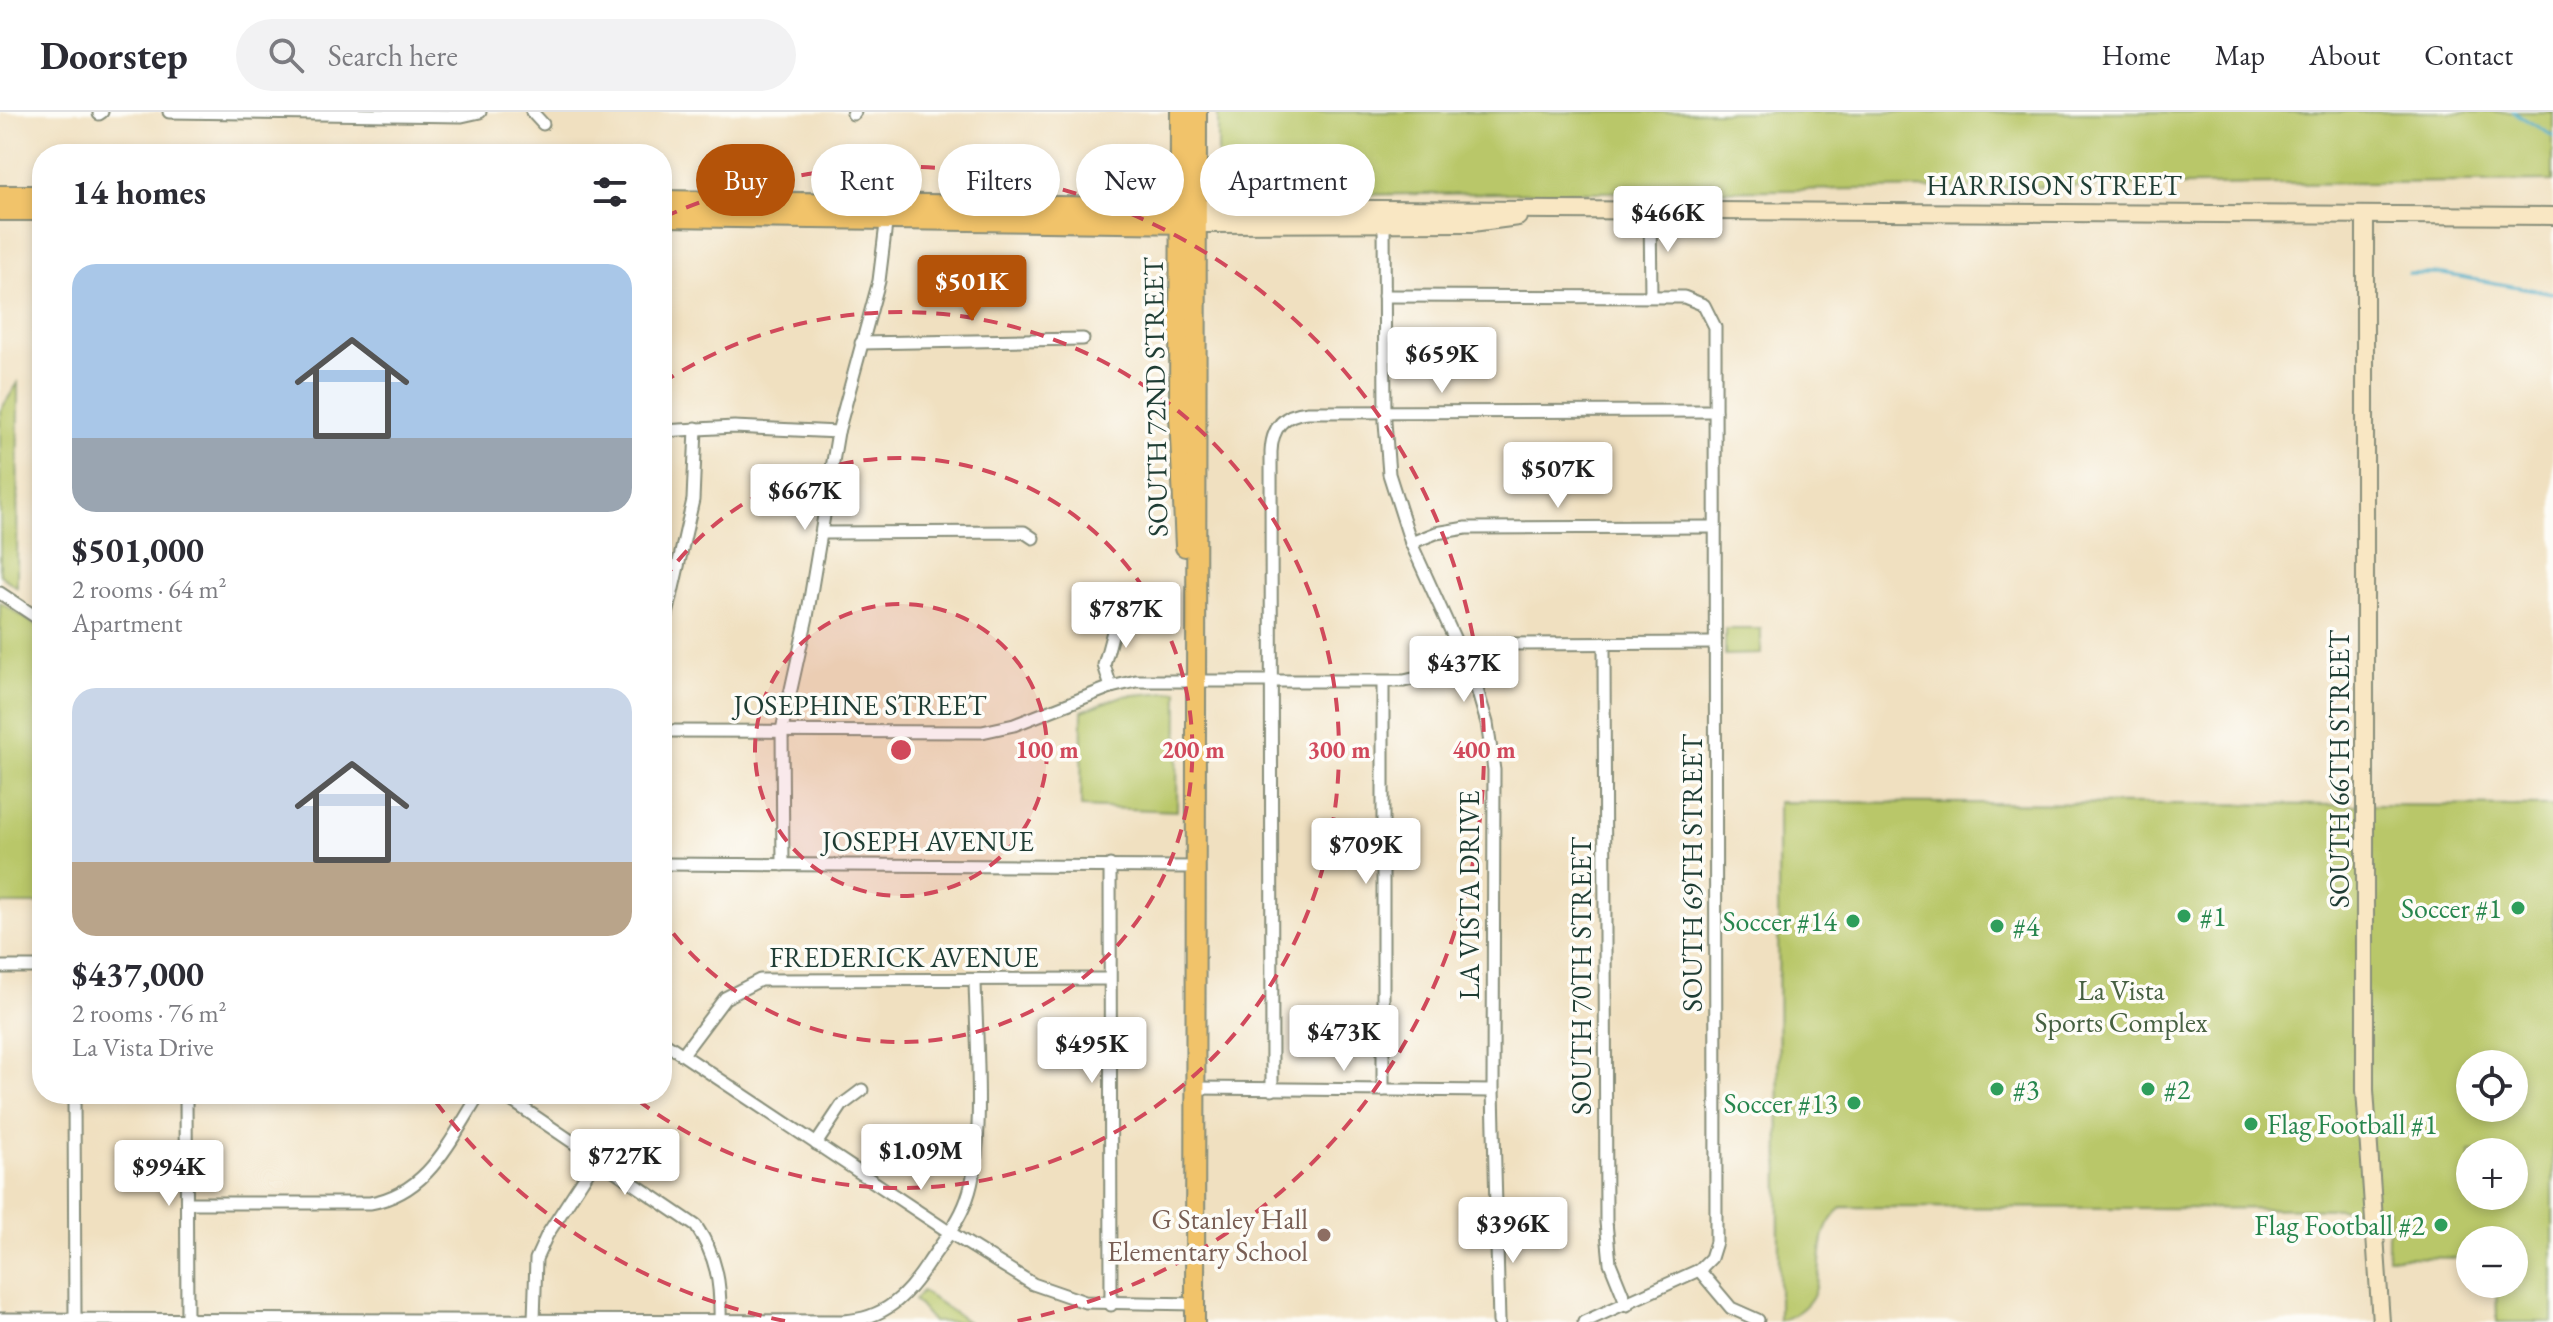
<!DOCTYPE html>
<html lang="en">
<head>
<meta charset="utf-8">
<style>
  :root { --surface:#fff; --page:#f2f2f3; --text:#2b2b33; --muted:#7c7c81; --line:#e1e1e2; --accent:#b45309 }
  body { margin:0; font-family:"EB Garamond",serif; background:var(--page); color:var(--text); height:100vh; display:flex; flex-direction:column; font-size:30px; white-space:nowrap }
  * { box-sizing:border-box; margin:0 }
  p { font-size:26px; color:var(--muted) }
  .icon { flex:none; width:44px; height:44px; fill:none; stroke:currentColor; stroke-width:2; stroke-linecap:round; stroke-linejoin:round }
  .map { position:relative; flex:1; overflow:hidden }
  .side { position:absolute; left:32px; top:32px; width:640px; height:960px; display:flex; flex-direction:column; background:var(--surface); border-radius:32px; box-shadow:0 4px 12px #0003 }
  .side>* { flex:none }
  .guide { position:absolute; left:696px; top:32px; width:760px; height:72px; display:flex; gap:16px }
  .controls { position:absolute; left:2456px; top:938px; display:grid; gap:16px }
  .controls a { display:grid; place-items:center; width:72px; height:72px; border-radius:50%; background:var(--surface); box-shadow:0 4px 12px #0003; font-size:40px }
  .price { position:absolute; translate:-50% -68px; padding:0 18px; border-radius:8px; background:#fff; color:#222; font-size:26px; line-height:52px; filter:drop-shadow(0 2px 4px #0008) }
  .price::after { content:''; position:absolute; left:50%; top:48px; width:24px; height:18px; margin-left:-12px; background:inherit; clip-path:polygon(0 0,100% 0,50% 100%) }
  .price.selected { background:var(--accent); color:#fff }
  ul { padding:0; list-style:none }
  li { display:grid; align-content:center; gap:16px; height:424px; padding:0 40px }
  li span { display:grid; place-items:center; height:248px; border-radius:24px; color:#555 }
  li>.icon { margin-inline-start:auto }
  span .icon { width:144px; height:144px; fill:#fffc; stroke-width:1 }
  li b { font-size:34px }
  h2 { display:flex; justify-content:space-between; align-items:center; height:96px; padding:0 40px; font-size:34px }
  .tag { padding:0 28px; border-radius:36px; background:var(--surface); box-shadow:0 4px 12px #0003; font-size:28px; line-height:72px }
  .tag.selected { background:var(--accent); color:#fff }
  header { display:flex; align-items:center; gap:48px; box-sizing:border-box; height:112px; padding:0 40px; background:var(--surface); border-bottom:2px solid var(--line) }
  header strong { font-size:38px }
  nav { display:flex; gap:44px; margin-inline-start:auto; font-size:28px }
  .search { width:560px; height:72px; background:var(--page); display:flex; align-items:center; gap:20px; box-sizing:border-box; padding:0 28px; border-radius:44px; color:var(--muted); font-size:30px }
  .map>svg:first-child { display:block }
  .green { fill:#b9c769; stroke:#6c824e; stroke-width:2; fill-rule:evenodd }
  .lines { fill:none; stroke-linecap:round; stroke-linejoin:round }
  .stream { stroke:#44a9c4; stroke-width:3 }
  .street-casing { stroke:#888e7a; stroke-width:15 }
  .secondary-casing { stroke:#888e7a; stroke-width:20 }
  .primary-casing { stroke:#888e7a; stroke-width:22 }
  .street { stroke:#fff; stroke-width:11 }
  .secondary { stroke:#f9e7c3; stroke-width:16 }
  .primary { stroke:#f1c36a; stroke-width:18 }
  .ring { fill:none; stroke:#d1495b; stroke-width:4; stroke-dasharray:14 10 }
  .leisure-dot { fill:#2e9e5b; stroke:#fdfcf7; stroke-width:3 }
  .education-dot { fill:#8d6e63; stroke:#fdfcf7; stroke-width:3 }
  .labels { text-anchor:middle; dominant-baseline:central; stroke-width:7; stroke-linejoin:round; paint-order:stroke }
  .street-label { font-size:28px; fill:#1f3d34; stroke:#fdfcf7 }
  .leisure-label { font-size:28px; fill:#27864d; stroke:#fdfcf7; text-anchor:start }
  .park-label { font-size:28px; fill:#466041; stroke:#fdfcf7 }
  .education-label { font-size:28px; fill:#785e54; stroke:#fdfcf7; text-anchor:end }
  .centre { fill:#d1495b; stroke:#fdfcf7; stroke-width:4 }
  .ring-label { font-size:24px; text-anchor:middle; font-weight:bold; fill:#d1495b; stroke:#fdfcf7; stroke-width:7; stroke-linejoin:round; paint-order:stroke }
</style>
</head>
<body>
<header>
<strong>Doorstep</strong>
<div class="search"><svg class="icon" aria-label="search" viewBox="0 0 24 24"><circle cx="10" cy="10" r="6"/><path d="M15 15l6 6"/></svg>Search here</div>
<nav><a>Home</a><a>Map</a><a>About</a><a>Contact</a></nav>
</header>
<div class="map">
<svg width="2553" height="1210" viewBox="0 0 2553 1210">
  <rect width="100%" height="100%" fill="#fdfcf7"/>
  <filter id="ink" filterUnits="userSpaceOnUse"><feTurbulence type="fractalNoise" baseFrequency=".0125" numOctaves="2"/><feDisplacementMap in="SourceGraphic" scale="16" xChannelSelector="R" yChannelSelector="G"/><feConvolveMatrix kernelMatrix="1 2 1 2 8 2 1 2 1" color-interpolation-filters="sRGB"/></filter>
  <filter id="wash" filterUnits="userSpaceOnUse"><feTurbulence type="fractalNoise" baseFrequency=".006" numOctaves="4" result="noise"/><feDisplacementMap in="SourceGraphic" scale="32" xChannelSelector="R" yChannelSelector="G"/><feGaussianBlur stdDeviation="1.8" result="paint"/><feColorMatrix in="noise" values="0 0 0 0 0 0 0 0 0 0 0 0 0 0 0 0 0 1.4 0 .05"/><feComposite in="paint" operator="in"/></filter>
  <g filter="url(#wash)">
    <rect width="100%" height="100%" fill="#f0e0c0"/>
    <!-- green -->
    <g class="green">
      <path d="M1218,0H2553V69L1249,84L1218,62Z"/>
      <path d="M18,271L17,475L0,463V299Z"/>
      <path d="M0,490L42,517V792H0Z"/>
      <path d="M1725,517H1761V542L1725,543Z"/>
      <path d="M1178,579L1177,699L1081,695L1082,599L1122,584Z"/>
      <path d="M1778,690L2553,694V1210H2497L2496,1172H2514V1128H2470V1146L2388,1145V1097L1843,1095C1798,1130 1847,1186 1779,1209ZM2470,952H2514V996H2470ZM2470,1040H2514V1084H2470Z"/>
      <path d="M922,1179L968,1210H933L914,1188Z"/>
    </g>
    <g class="lines">
      <!-- stream -->
      <g class="stream">
        <path d="M2513,0L2553,24"/>
        <path d="M2409,162H2443L2553,181"/>
      </g>
    </g>
  </g>
  <g filter="url(#ink)">
    <g class="lines">
      <defs>
        <g id="street">
          <path d="M169,0L462,4L480,0"/>
          <path d="M532,0L543,12"/>
          <path d="M99,2L102,0"/>
          <path d="M853,2L855,0"/>
          <path d="M1650,99L1651,184"/>
          <path d="M1384,107L1385,310L1389,362L1411,431L1476,574L1487,611L1494,658L1493,979L1499,1210"/>
          <path d="M662,144V283"/>
          <path d="M1384,184L1684,185L1704,193L1715,215L1716,1130L1711,1146L1699,1158L1584,1210"/>
          <path d="M861,231L1083,227"/>
          <path d="M662,319L734,315L838,320"/>
          <path d="M822,421L1024,420L1033,426"/>
          <path d="M1411,431L1436,421L1466,416L1715,415"/>
          <path d="M0,481L42,509"/>
          <path d="M662,525L693,388L696,316"/>
          <path d="M1604,531L1606,1110L1610,1151L1627,1193"/>
          <path d="M1111,575L1104,553L1118,501"/>
          <path d="M662,619L982,620L1014,613L1111,575L1136,569H1404L1430,563L1509,532L1715,531"/>
          <path d="M662,752L1194,755"/>
          <path d="M783,753L782,618L807,505L838,320L879,169L887,104"/>
          <path d="M1110,753L1111,1193"/>
          <path d="M0,855H42"/>
          <path d="M662,929L949,1120L1033,1172L1085,1190L1196,1192"/>
          <path d="M683,942L725,886L760,868L1109,867"/>
          <path d="M1195,976L1493,979"/>
          <path d="M1272,978L1271,340C1272,316 1283,302 1308,300L1715,299"/>
          <path d="M1383,978V570"/>
          <path d="M74,982L75,1206"/>
          <path d="M186,982L187,1210"/>
          <path d="M502,982L696,1114C717,1145 721,1172 720,1210"/>
          <path d="M816,1032L842,993L862,978"/>
          <path d="M187,1091H370C429,1081 450,1028 480,982"/>
          <path d="M1699,1158L1731,1196L1758,1208"/>
          <path d="M0,1207L843,1209C885,1207 907,1184 929,1150C942,1131 959,1110 967,1087C986,1036 976,925 975,868"/>
          <path d="M534,1208L536,1147L547,1123L597,1046"/>
        </g>
        <g id="secondary">
          <path d="M1198,96L2553,104"/>
          <path d="M2365,103V978L2381,1210"/>
          <path d="M1198,112L1472,111L1518,105"/>
        </g>
        <g id="primary">
          <path d="M1180,0L1179,303L1185,435"/>
          <path d="M0,83H42"/>
          <path d="M662,88L1191,96"/>
          <path d="M0,99H42"/>
          <path d="M662,105L1191,112"/>
          <path d="M1195,1210L1197,0"/>
        </g>
      </defs>
      <!-- street casing -->
      <use href="#street" class="street-casing"/>
      <!-- secondary casing -->
      <use href="#secondary" class="secondary-casing"/>
      <!-- primary casing -->
      <use href="#primary" class="primary-casing"/>
      <!-- street -->
      <use href="#street" class="street"/>
      <!-- secondary -->
      <use href="#secondary" class="secondary"/>
      <!-- primary -->
      <use href="#primary" class="primary"/>
    </g>
  </g>
  <!-- distance rings -->
  <circle cx="901" cy="638" r="146" fill="#d1495b" fill-opacity=".12"/>
  <g class="ring">
    <circle cx="901" cy="638" r="146"/>
    <path d="M663 468A292 292 0 1 1 663 808"/>
    <path d="M662 271A438 438 0 1 1 631 983"/>
    <path d="M785 1209A583 583 0 0 1 432 985M664 105A583 583 0 1 1 1017 1209"/>
  </g>
  <!-- markers -->
  <g class="leisure-dot">
    <circle cx="2518" cy="796" r="8"/>
    <circle cx="2184" cy="804" r="8"/>
    <circle cx="1853" cy="809" r="8"/>
    <circle cx="1997" cy="814" r="8"/>
    <circle cx="1997" cy="977" r="8"/>
    <circle cx="2148" cy="977" r="8"/>
    <circle cx="1854" cy="991" r="8"/>
    <circle cx="2251" cy="1012" r="8"/>
    <circle cx="2441" cy="1113" r="8"/>
  </g>
  <circle class="education-dot" cx="1324" cy="1123" r="8"/>
  <g class="labels">
    <!-- street labels -->
    <g class="street-label">
      <text x="2054" y="73">HARRISON STREET</text>
      <text transform="translate(1155 285) rotate(-91)">SOUTH 72ND STREET</text>
      <text x="860" y="593">JOSEPHINE STREET</text>
      <text transform="translate(2339 657) rotate(-90)">SOUTH 66TH STREET</text>
      <text x="928" y="729">JOSEPH AVENUE</text>
      <text transform="translate(1692 761) rotate(-90)">SOUTH 69TH STREET</text>
      <text transform="translate(1469 783) rotate(-90)">LA VISTA DRIVE</text>
      <text x="904" y="845">FREDERICK AVENUE</text>
      <text transform="translate(1581 864) rotate(-90)">SOUTH 70TH STREET</text>
    </g>
    <!-- leisure labels -->
    <g class="leisure-label">
      <text x="2502" y="796" text-anchor="end">Soccer #1</text>
      <text x="2200" y="804">#1</text>
      <text x="1837" y="809" text-anchor="end">Soccer #14</text>
      <text x="2013" y="814">#4</text>
      <text x="2013" y="977">#3</text>
      <text x="2164" y="977">#2</text>
      <text x="1838" y="991" text-anchor="end">Soccer #13</text>
      <text x="2267" y="1012">Flag Football #1</text>
      <text x="2425" y="1113" text-anchor="end">Flag Football #2</text>
    </g>
    <!-- park labels -->
    <g class="park-label">
      <text x="2121" y="878">La Vista<tspan x="2121" dy="32">Sports Complex</tspan></text>
    </g>
    <!-- education labels -->
    <g class="education-label">
      <text x="1308" y="1107">G Stanley Hall<tspan x="1308" dy="32">Elementary School</tspan></text>
    </g>
  </g>
  <circle cx="901" cy="638" r="12" class="centre"/>
  <g class="ring-label">
    <text x="1047" y="646">100 m</text>
    <text x="1193" y="646">200 m</text>
    <text x="1339" y="646">300 m</text>
    <text x="1484" y="646">400 m</text>
  </g>
</svg>
<div class="controls">
<a><svg class="icon" aria-label="locate" viewBox="0 0 24 24"><circle cx="12" cy="12" r="6"/><path d="M12 2v4M12 18v4M2 12h4M18 12h4"/></svg></a>
<a>+</a>
<a>−</a>
</div>
<b class="price" style="left:1668px;top:142px">$466K</b>
<b class="price selected" style="left:972px;top:211px">$501K</b>
<b class="price" style="left:1442px;top:283px">$659K</b>
<b class="price" style="left:1558px;top:398px">$507K</b>
<b class="price" style="left:805px;top:420px">$667K</b>
<b class="price" style="left:1126px;top:538px">$787K</b>
<b class="price" style="left:1464px;top:592px">$437K</b>
<b class="price" style="left:1366px;top:774px">$709K</b>
<b class="price" style="left:1344px;top:961px">$473K</b>
<b class="price" style="left:1092px;top:973px">$495K</b>
<b class="price" style="left:921px;top:1080px">$1.09M</b>
<b class="price" style="left:625px;top:1085px">$727K</b>
<b class="price" style="left:169px;top:1096px">$994K</b>
<b class="price" style="left:1513px;top:1153px">$396K</b>
<div class="guide">
<a class="tag selected">Buy</a>
<a class="tag">Rent</a>
<a class="tag">Filters</a>
<a class="tag">New</a>
<a class="tag">Apartment</a>
</div>
<section class="side">
<h2>14 homes<svg class="icon" aria-label="filters" viewBox="0 0 24 24"><path d="M4 7h16M4 17h16"/><circle cx="9" cy="7" r="2"/><circle cx="15" cy="17" r="2"/></svg></h2>
<ul>
<li><span style="background:linear-gradient(#a9c7e8 70%,#9aa5b1 0)"><svg class="icon" aria-label="home" viewBox="0 0 24 24"><path d="M3 11l9-7 9 7M6 9v11h12V9"/></svg></span><div><b>$501,000</b><p>2 rooms · 64 m²</p><p>Apartment</p></div></li>
<li><span style="background:linear-gradient(#c9d6e8 70%,#b9a48a 0)"><svg class="icon" aria-label="home" viewBox="0 0 24 24"><path d="M3 11l9-7 9 7M6 9v11h12V9"/></svg></span><div><b>$437,000</b><p>2 rooms · 76 m²</p><p>La Vista Drive</p></div></li>
</ul>
</section>
</div>
</body>
</html>
